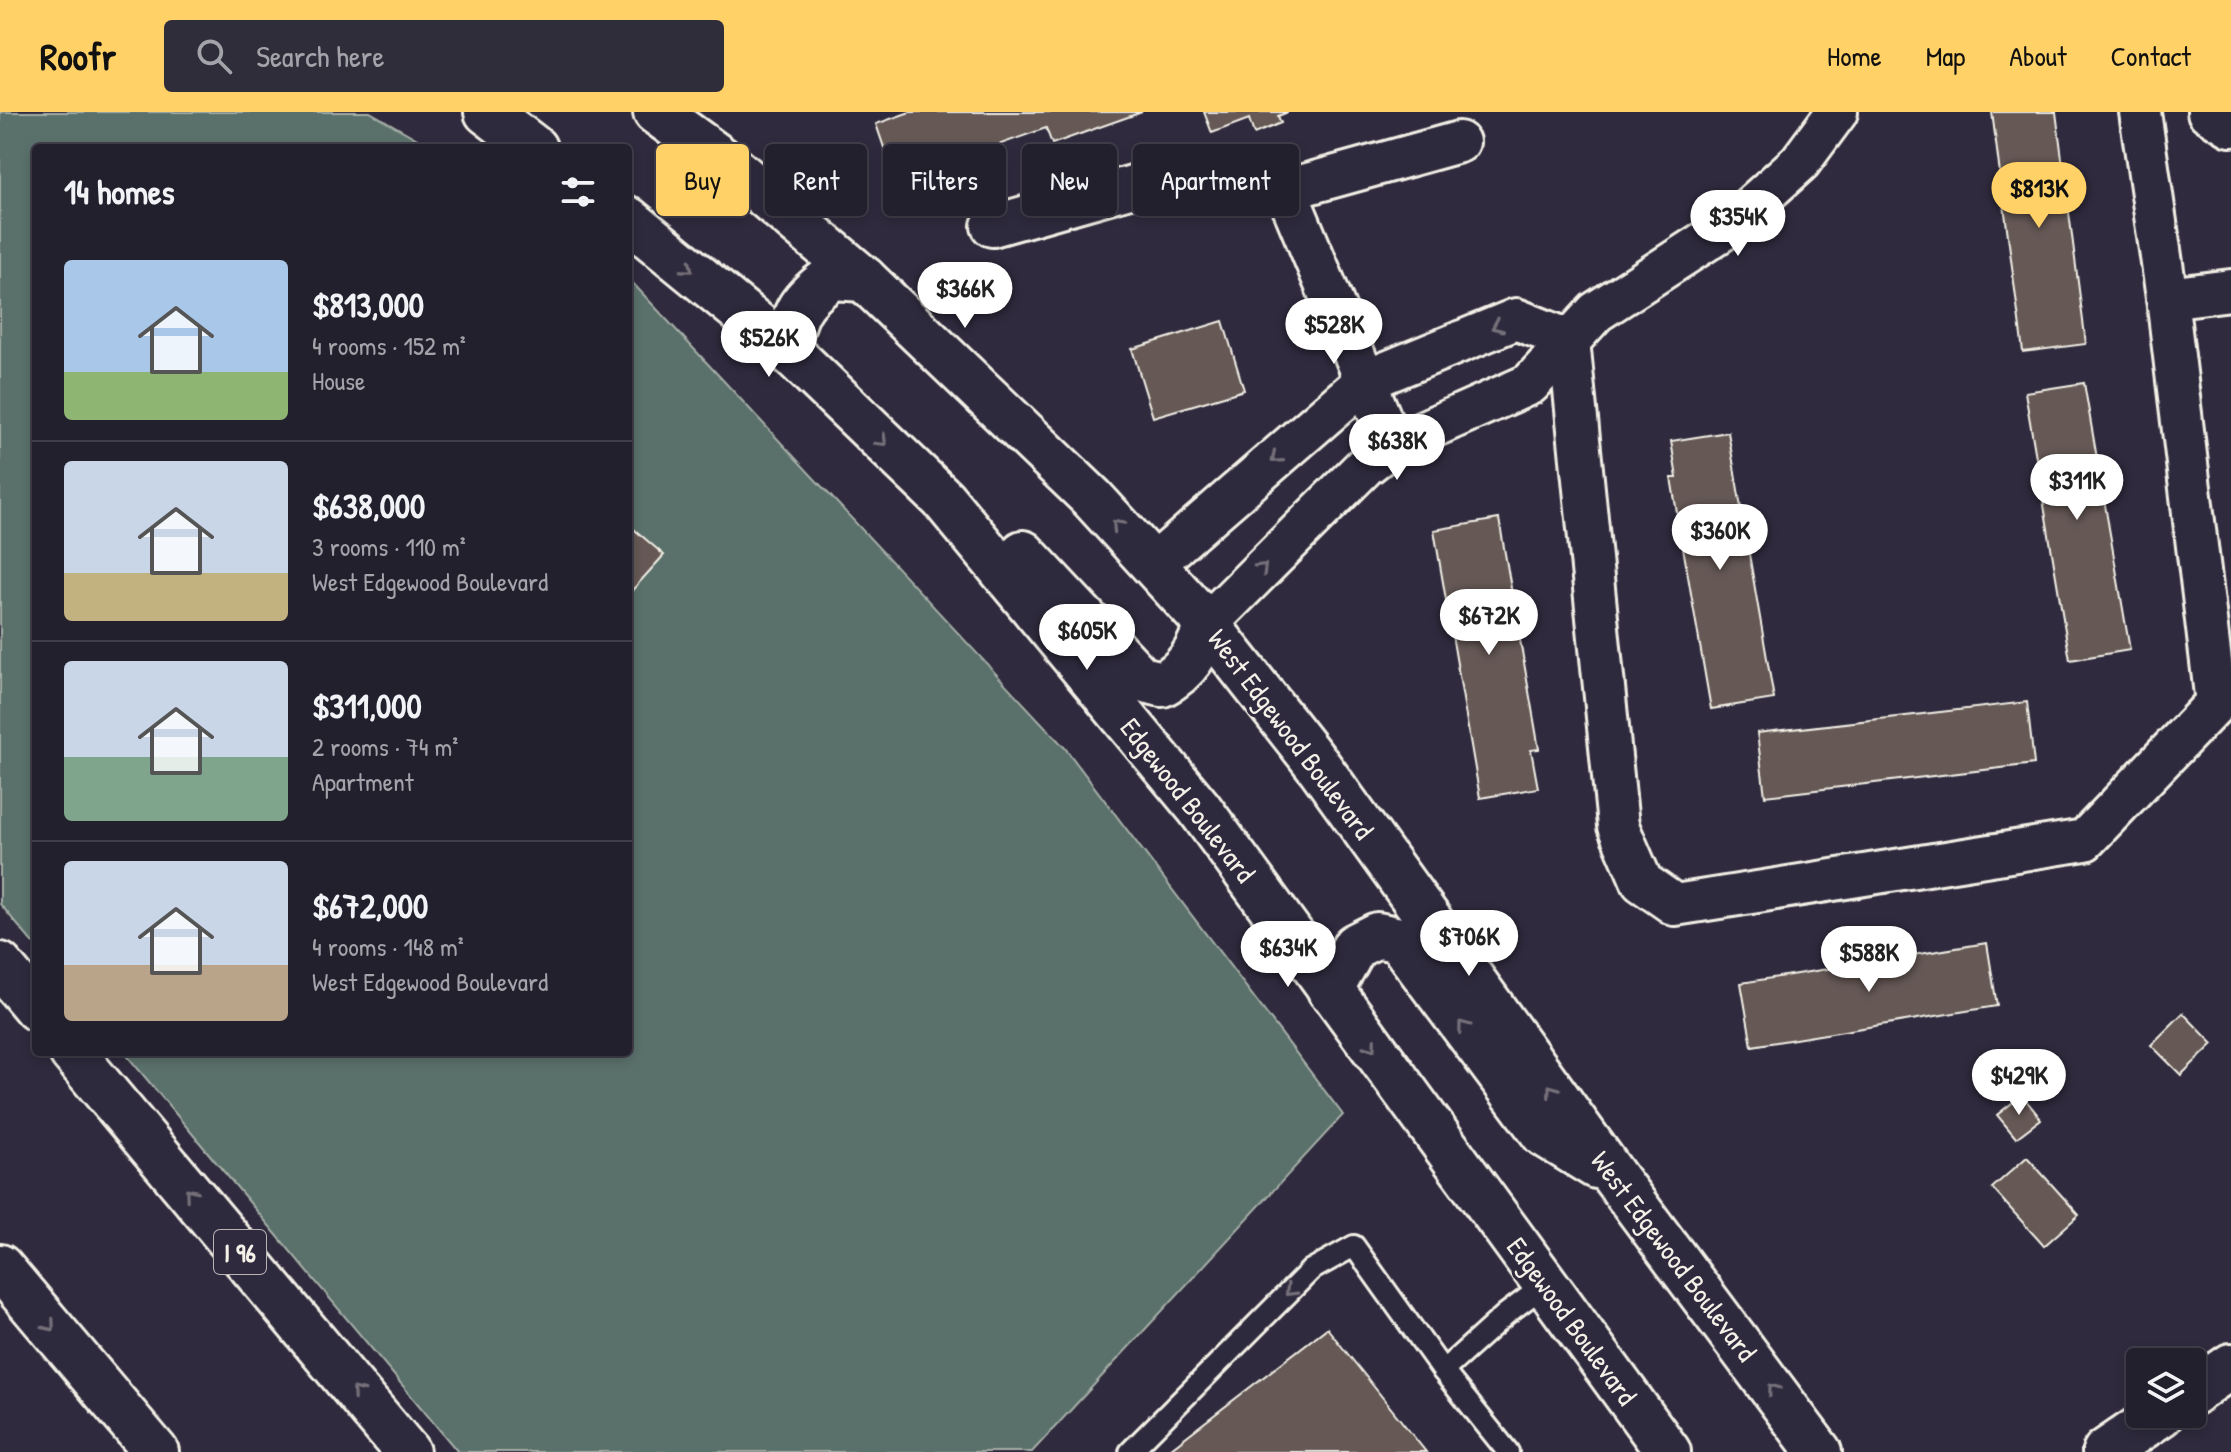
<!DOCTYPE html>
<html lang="en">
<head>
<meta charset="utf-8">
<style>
  :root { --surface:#23202e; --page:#2f2d3a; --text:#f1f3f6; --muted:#a3a3aa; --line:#403e4a; --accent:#ffd166 }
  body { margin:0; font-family:"Patrick Hand",sans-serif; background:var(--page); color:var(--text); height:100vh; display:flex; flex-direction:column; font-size:30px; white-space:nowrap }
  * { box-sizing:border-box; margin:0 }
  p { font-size:26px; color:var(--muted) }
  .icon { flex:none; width:44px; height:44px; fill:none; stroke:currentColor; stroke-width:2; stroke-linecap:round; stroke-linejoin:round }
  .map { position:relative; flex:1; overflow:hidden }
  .side { position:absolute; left:32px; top:32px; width:600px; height:912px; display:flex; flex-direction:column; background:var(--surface); border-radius:8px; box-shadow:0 4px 12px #0003,0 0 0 2px var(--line) }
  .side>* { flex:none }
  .top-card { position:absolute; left:656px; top:32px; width:760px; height:72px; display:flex; gap:16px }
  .controls { position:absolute; left:2126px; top:1236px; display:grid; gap:16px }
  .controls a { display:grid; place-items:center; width:80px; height:80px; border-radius:8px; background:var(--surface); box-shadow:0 4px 12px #0003,0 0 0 2px var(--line); font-size:40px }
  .price { position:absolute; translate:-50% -68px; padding:0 18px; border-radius:28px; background:#fff; color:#222; font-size:26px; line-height:52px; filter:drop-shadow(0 2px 4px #0008) }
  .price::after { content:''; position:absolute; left:50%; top:48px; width:24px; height:18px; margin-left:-12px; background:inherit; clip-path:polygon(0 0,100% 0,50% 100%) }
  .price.on { background:var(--accent); color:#111 }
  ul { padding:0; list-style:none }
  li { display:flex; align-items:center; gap:24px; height:200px; padding:0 32px }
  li+li { border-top:2px solid var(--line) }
  li span { display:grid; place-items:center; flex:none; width:224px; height:160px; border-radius:8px; color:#555 }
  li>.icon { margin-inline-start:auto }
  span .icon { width:96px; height:96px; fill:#fffc; stroke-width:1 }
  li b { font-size:34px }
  h2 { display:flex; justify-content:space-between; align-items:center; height:96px; padding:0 32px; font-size:34px }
  .tag { padding:0 28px; border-radius:8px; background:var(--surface); box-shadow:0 4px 12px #0003,0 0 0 2px var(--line); font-size:28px; line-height:72px }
  .tag.on { background:var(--accent); color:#111 }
  header { display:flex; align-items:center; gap:48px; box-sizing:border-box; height:112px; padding:0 40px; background:var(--accent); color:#111 }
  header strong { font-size:38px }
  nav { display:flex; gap:44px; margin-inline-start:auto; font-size:28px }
  .search { width:560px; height:72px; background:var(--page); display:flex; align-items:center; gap:20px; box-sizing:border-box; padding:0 28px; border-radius:8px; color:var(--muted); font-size:30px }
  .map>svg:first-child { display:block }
  .green { fill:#5a706a; stroke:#a7b0a9; stroke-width:2 }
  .building { fill:#655854; stroke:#f4f1e8; stroke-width:2 }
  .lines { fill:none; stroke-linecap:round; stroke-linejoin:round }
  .lane-casing { stroke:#f4f1e8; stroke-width:26 }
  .street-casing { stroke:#f4f1e8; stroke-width:46 }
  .secondary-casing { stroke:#f4f1e8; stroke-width:50 }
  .highway-casing { stroke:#f4f1e8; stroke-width:50 }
  .lane { stroke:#2f2a3d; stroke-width:20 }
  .street { stroke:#2f2a3d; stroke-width:40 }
  .secondary { stroke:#2f2a3d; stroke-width:44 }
  .highway { stroke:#2f2a3d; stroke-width:44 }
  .oneway { stroke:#747079 }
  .labels { text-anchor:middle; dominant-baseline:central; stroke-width:6; stroke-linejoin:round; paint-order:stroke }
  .shield { fill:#2f2a3d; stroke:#b9b5b5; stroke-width:2 }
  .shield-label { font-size:26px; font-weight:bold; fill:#f4f1e8 }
  .street-label { font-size:28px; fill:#f4f1e8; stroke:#2f2a3d }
</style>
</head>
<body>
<header>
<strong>Roofr</strong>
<div class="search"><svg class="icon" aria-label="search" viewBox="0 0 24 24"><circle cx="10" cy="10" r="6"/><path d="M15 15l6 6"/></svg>Search here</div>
<nav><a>Home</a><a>Map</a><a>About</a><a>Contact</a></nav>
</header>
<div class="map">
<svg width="2231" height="1340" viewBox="0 0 2231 1340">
  <rect width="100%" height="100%" fill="#2f2a3d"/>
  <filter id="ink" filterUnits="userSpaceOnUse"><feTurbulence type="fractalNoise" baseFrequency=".0125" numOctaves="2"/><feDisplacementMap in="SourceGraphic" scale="16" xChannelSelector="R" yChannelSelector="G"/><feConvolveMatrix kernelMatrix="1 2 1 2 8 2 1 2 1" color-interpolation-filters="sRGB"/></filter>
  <g filter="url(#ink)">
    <!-- green -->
    <g class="green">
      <path d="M0,0H370L433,36H36V835L0,792Z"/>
      <path d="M628,166L1065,636L1343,1003L1032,1340H458L124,940H628Z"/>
    </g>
    <!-- building -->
    <g class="building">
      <path d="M910,0H1142L1052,32L1046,16L933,56L929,46L892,59L876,12Z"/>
      <path d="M1204,0H1288L1278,4L1281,11L1254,22L1249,7L1212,21Z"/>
      <path d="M1992,0H2056L2086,232L2023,240Z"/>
      <path d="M1223,209L1244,278L1153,305L1132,237Z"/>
      <path d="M2084,271L2130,538L2070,548L2025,280Z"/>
      <path d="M1728,320L1774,587L1711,597L1671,366H1677L1671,329Z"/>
      <path d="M1499,407L1539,637L1531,638L1538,676L1480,686L1434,418Z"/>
      <path d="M628,412L664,443L628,483Z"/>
      <path d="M2027,590L2034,652L1765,684L1757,621Z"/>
      <path d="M1987,831L1997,894L1752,934L1741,871Z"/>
      <path d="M2183,901L2213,932L2181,963L2151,933Z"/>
      <path d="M2022,983L2041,1007L2016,1026L1997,1003Z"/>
      <path d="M2027,1045L2079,1103L2044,1134L1992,1076Z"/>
      <path d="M1327,1216L1426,1340H1166Z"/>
    </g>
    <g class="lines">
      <defs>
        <g id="lane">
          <path d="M1130,1340L1311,1158L1354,1134L1443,1259"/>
          <path d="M1508,1340L1443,1259L1506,1202L1546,1172"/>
        </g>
        <g id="street">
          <path d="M2208,0L2231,14"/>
          <path d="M1286,78L1392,333"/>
          <path d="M992,114L1154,68L1286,78L1459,30"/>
          <path d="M2167,186L2231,178"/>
          <path d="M1569,228L1618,714L1642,770L1675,793L2085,728L2216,591L2167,186L2140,0"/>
          <path d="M1153,453L1365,269L1516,207L1569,228"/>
          <path d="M1207,512L1365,354L1392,333L1530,272L1596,200L1729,114L1800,50L1837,0"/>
        </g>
        <g id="secondary">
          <path d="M487,0L534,36"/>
          <path d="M656,0L729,53L864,167L1092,386L1207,512L1320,656L1615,1066L1819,1340"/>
          <path d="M628,107L787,237L943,387L1199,696L1668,1340"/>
          <path d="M787,237C794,199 800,188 832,165L864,167"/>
          <path d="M1023,441L1141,567L1162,572C1187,559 1199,539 1207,512"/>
          <path d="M1330,878L1355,834L1377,823L1399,828L1544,1022L1596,1054"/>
          <path d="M2192,1281L2231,1254"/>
          <path d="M2105,1340L2161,1302"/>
        </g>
        <g id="highway">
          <path d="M0,853L36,896"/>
          <path d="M72,940L407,1340"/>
          <path d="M0,1155L156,1340"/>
        </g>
      </defs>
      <!-- lane casing -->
      <use href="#lane" class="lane-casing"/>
      <!-- street casing -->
      <use href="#street" class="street-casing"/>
      <!-- secondary casing -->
      <use href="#secondary" class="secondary-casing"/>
      <!-- highway casing -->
      <use href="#highway" class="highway-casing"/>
      <!-- lane -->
      <use href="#lane" class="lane"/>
      <!-- street -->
      <use href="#street" class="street"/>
      <!-- secondary -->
      <use href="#secondary" class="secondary"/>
      <!-- highway -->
      <use href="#highway" class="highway"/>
    </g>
    <!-- one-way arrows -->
    <defs><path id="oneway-chevron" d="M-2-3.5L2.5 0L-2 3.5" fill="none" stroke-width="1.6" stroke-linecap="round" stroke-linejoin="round" transform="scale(2)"/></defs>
    <g class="oneway">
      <use href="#oneway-chevron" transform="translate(688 156) rotate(39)"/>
      <use href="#oneway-chevron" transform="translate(1497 214) rotate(157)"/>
      <use href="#oneway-chevron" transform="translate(882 329) rotate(44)"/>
      <use href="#oneway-chevron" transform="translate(1276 346) rotate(139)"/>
      <use href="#oneway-chevron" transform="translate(1117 413) rotate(-133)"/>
      <use href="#oneway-chevron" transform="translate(1262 456) rotate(-45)"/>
      <use href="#oneway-chevron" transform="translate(1463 914) rotate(-127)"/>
      <use href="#oneway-chevron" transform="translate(1371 934) rotate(54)"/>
      <use href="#oneway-chevron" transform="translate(1552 978) rotate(-126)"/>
      <use href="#oneway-chevron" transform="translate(190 1081) rotate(-130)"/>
      <use href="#oneway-chevron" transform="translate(1290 1179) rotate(135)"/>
      <use href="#oneway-chevron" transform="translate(50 1214) rotate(50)"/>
      <use href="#oneway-chevron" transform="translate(1773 1277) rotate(-127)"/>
      <use href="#oneway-chevron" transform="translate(357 1280) rotate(-130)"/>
    </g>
  </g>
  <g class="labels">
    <!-- shield labels -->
    <rect class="shield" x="214" y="1118" width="52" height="44" rx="6"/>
    <g class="shield-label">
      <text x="240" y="1140">I 96</text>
    </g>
    <!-- street labels -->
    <g class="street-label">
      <text transform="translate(1291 622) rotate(53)">West Edgewood Boulevard</text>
      <text transform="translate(1188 688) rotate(52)">Edgewood Boulevard</text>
      <text transform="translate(1674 1144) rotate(53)">West Edgewood Boulevard</text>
      <text transform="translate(1572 1209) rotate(54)">Edgewood Boulevard</text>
    </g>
  </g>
</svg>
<div class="controls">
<a><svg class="icon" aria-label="layers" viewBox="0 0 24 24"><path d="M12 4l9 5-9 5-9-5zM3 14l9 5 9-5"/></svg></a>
</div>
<b class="price on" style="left:2039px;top:118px">$813K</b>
<b class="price" style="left:1738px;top:146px">$354K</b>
<b class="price" style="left:965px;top:218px">$366K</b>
<b class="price" style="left:1334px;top:254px">$528K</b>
<b class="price" style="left:769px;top:267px">$526K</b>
<b class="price" style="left:1397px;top:370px">$638K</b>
<b class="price" style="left:2077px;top:410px">$311K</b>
<b class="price" style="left:1720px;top:460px">$360K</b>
<b class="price" style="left:1489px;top:545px">$672K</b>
<b class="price" style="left:1087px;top:560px">$605K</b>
<b class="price" style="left:1469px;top:866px">$706K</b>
<b class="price" style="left:1288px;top:877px">$634K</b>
<b class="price" style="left:1869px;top:882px">$588K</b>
<b class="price" style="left:2019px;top:1005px">$429K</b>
<div class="top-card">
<a class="tag on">Buy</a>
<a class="tag">Rent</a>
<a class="tag">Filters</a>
<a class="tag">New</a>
<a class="tag">Apartment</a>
</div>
<section class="side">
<h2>14 homes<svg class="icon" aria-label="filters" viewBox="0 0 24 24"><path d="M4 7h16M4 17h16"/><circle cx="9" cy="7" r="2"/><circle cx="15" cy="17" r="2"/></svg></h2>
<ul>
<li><span style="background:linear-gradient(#a9c7e8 70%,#8fb573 0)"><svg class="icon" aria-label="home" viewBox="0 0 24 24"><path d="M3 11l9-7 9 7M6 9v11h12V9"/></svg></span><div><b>$813,000</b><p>4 rooms · 152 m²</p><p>House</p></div></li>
<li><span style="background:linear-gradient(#c9d6e8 70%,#c2b280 0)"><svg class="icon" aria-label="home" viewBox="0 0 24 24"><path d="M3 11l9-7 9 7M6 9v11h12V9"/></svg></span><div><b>$638,000</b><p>3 rooms · 110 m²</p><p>West Edgewood Boulevard</p></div></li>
<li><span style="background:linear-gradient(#c9d6e8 60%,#7fa58c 0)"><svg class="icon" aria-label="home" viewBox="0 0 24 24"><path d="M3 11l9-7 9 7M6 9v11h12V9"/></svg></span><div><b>$311,000</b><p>2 rooms · 74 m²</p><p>Apartment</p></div></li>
<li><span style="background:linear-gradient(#c9d6e8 65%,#b9a48a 0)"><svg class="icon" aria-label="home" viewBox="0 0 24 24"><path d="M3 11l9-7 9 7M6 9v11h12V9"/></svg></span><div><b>$672,000</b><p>4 rooms · 148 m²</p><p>West Edgewood Boulevard</p></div></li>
</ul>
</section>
</div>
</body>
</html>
